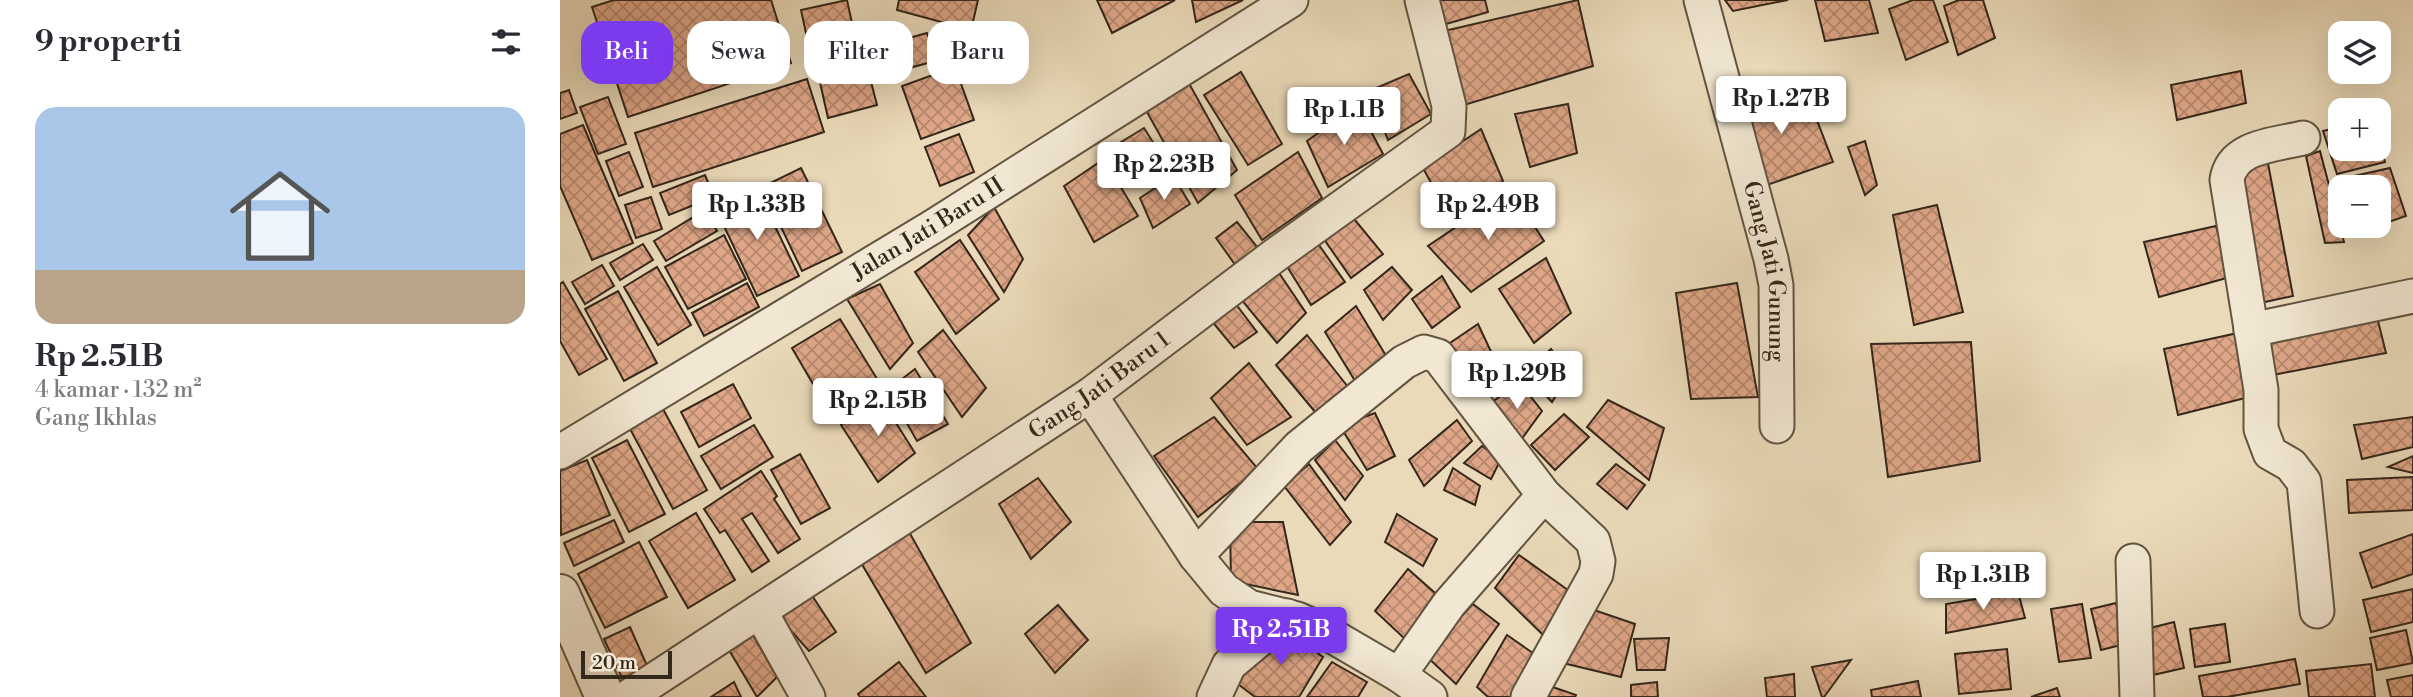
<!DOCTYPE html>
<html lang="id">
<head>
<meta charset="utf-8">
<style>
  :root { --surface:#fff; --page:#f2f2f3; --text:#2b2b33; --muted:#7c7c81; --line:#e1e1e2; --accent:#7c3aed }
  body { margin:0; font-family:"Libre Bodoni",serif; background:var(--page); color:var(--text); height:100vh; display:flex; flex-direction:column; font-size:26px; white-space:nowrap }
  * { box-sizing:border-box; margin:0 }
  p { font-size:23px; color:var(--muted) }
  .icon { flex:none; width:38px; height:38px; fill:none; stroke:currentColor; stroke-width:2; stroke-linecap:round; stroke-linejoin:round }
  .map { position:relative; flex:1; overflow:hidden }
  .drawer { display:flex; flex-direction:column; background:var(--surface); width:560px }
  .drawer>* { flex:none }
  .hud { position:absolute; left:21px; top:21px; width:665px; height:63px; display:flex; gap:14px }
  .fabs { position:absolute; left:1768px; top:21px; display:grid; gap:14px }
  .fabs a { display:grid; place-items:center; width:63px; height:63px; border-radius:14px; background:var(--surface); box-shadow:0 7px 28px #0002; font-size:35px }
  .scale { position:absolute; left:21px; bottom:18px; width:91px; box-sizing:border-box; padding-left:7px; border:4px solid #34271b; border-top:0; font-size:19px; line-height:24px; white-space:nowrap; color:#34271b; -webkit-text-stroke:5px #f1e7d2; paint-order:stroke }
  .price { position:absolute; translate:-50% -60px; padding:0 16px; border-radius:7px; background:#fff; color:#222; font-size:23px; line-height:46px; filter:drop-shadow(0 2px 4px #0008) }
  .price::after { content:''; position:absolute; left:50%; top:42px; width:21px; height:16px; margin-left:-10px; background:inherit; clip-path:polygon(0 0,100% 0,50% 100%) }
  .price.selected { background:var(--accent); color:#fff }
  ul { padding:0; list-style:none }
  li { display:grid; align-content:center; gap:14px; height:371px; padding:0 35px }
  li+li { border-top:2px solid var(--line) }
  li span { display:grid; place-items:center; height:217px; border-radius:21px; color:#555 }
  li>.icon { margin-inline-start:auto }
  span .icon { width:126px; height:126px; fill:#fffc; stroke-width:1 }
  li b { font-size:30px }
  h2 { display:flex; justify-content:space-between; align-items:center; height:84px; padding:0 35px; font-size:30px }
  .tag { padding:0 24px; border-radius:21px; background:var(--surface); box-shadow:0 7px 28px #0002; font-size:24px; line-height:63px }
  .tag.selected { background:var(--accent); color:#fff }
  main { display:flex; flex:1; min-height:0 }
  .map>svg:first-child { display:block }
  .building { fill:url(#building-cross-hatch); stroke:#34271b; stroke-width:2 }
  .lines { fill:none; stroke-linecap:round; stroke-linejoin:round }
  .minor-casing { stroke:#625442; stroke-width:37 }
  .tertiary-casing { stroke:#625442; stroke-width:42 }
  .minor { stroke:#f1e7d2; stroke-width:33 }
  .tertiary { stroke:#f1e7d2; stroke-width:38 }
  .labels { text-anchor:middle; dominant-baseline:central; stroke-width:7; stroke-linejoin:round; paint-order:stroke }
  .street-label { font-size:23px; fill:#34271b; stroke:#f1e7d2 }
</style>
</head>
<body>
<main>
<section class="drawer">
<h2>9 properti<svg class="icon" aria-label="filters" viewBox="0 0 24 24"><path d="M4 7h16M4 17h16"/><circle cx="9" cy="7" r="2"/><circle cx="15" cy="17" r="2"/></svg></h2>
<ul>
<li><span style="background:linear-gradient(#a9c7e8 75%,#b9a48a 0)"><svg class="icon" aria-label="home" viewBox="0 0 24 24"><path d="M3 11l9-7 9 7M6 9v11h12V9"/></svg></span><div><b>Rp 2.51B</b><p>4 kamar · 132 m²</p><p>Gang Ikhlas</p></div></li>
</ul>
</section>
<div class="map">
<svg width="1853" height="697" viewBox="0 0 1853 697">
  <defs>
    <pattern id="building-cross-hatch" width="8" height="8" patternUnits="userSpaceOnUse" patternTransform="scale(1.75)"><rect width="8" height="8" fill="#dfa788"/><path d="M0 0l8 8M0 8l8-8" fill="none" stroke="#b6886e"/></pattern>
  </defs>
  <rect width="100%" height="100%" fill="#eadab9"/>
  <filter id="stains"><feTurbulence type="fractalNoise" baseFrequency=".00286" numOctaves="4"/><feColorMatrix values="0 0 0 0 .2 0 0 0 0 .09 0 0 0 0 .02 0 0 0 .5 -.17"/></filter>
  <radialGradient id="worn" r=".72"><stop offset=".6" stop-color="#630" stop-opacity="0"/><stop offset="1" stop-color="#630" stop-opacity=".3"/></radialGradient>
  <!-- building -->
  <g class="building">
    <path d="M54,0H211L231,63L68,117L32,7Z"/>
    <path d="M287,0L298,51L252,61L241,10Z"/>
    <path d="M339,0H418L411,30L337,10Z"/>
    <path d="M537,0H615L552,33Z"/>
    <path d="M632,0H683L636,22Z"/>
    <path d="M879,0H925L928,12L886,24Z"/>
    <path d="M1018,0L1033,66L904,105L884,31Z"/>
    <path d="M1165,0H1228L1173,11Z"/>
    <path d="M1255,0H1309L1318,33L1265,41Z"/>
    <path d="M1353,0H1373L1388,42L1346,60L1329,9Z"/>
    <path d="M1399,0H1423L1435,38L1398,55L1384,6Z"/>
    <path d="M367,33L375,61L335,72L327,44Z"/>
    <path d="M307,66L317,105L268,118L259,78Z"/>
    <path d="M395,67L414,120L361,139L342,86Z"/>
    <path d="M1681,71L1686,103L1617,120L1611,85Z"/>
    <path d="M681,72L722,144L688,165L644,95Z"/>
    <path d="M849,74L871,114L828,140L809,91Z"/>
    <path d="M626,78L677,170L638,203L583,105Z"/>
    <path d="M247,79L264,132L93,187L75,133Z"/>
    <path d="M1172,82L1255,115L1273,162L1204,186Z"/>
    <path d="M9,90L17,113L0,119V93Z"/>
    <path d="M48,97L66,144L38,154L20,107Z"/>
    <path d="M1008,104L1017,153L970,167L955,114Z"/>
    <path d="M797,105L823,154L768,187L747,141Z"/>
    <path d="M23,125L73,243L32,260L0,186V134Z"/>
    <path d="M1780,127V149H1818V135L1825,162L1777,174L1763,131Z"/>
    <path d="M584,128L603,158L568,184L548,150Z"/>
    <path d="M921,129L943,181L891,219L863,168Z"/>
    <path d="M399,134L414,172L380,186L365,147Z"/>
    <path d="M1305,141L1317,185L1305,195L1288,147Z"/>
    <path d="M1760,151L1784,242L1765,243L1746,156Z"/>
    <path d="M69,152L83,187L59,196L46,161Z"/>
    <path d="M738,152L762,198L702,240L675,195Z"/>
    <path d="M1707,158L1733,296L1700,303L1675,161Z"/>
    <path d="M544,159L578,216L534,242L504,186Z"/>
    <path d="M241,168L282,252L242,271L202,187Z"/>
    <path d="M1830,168L1846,216L1806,230L1805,226H1818V187H1797L1794,176Z"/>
    <path d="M145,175L154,197L109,215L100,193Z"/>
    <path d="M613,176L630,204L593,228L580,198Z"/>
    <path d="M196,187L239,276L197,296L155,207Z"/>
    <path d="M951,190L984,241L911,292L868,246Z"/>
    <path d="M91,197L102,229L76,238L65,205Z"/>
    <path d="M1377,205L1403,312L1354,325L1333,215Z"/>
    <path d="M434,207L463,259L444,292L408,235Z"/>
    <path d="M145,210L157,231L106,261L94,241Z"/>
    <path d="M790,214L823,254L791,278L761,235Z"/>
    <path d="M677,222L698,248L676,266L656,238Z"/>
    <path d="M1656,226L1670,277L1599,297L1584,242Z"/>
    <path d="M164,235L186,279L128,309L105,267Z"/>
    <path d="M754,238L785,282L751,305L723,260Z"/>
    <path d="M400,240L439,299L396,334L355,272Z"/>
    <path d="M83,244L93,260L60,280L50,263Z"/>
    <path d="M986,258L1011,313L974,343L939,289Z"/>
    <path d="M42,265L54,286L25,304L12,282Z"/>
    <path d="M97,267L131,325L98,345L64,287Z"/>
    <path d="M715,267L746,313L717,343L676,293Z"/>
    <path d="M832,267L852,290L823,320L804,290Z"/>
    <path d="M882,276L900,307L872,328L852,299Z"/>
    <path d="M3,282L47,359L19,375L0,341V284Z"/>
    <path d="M187,283L199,307L144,336L132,313Z"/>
    <path d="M1177,283L1198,397L1131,399L1116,293Z"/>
    <path d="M320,284L353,343L330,369L287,299Z"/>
    <path d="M58,291L97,363L64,381L25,309Z"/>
    <path d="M672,299L697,332L674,348L650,319Z"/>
    <path d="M796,306L831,364L800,389L765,332Z"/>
    <path d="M1817,317L1826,353L1708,376L1702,334Z"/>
    <path d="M280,319L319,382L267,408L232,348Z"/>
    <path d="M918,324L942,375L923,394L887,345Z"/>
    <path d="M383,330L426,388L402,417L358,352Z"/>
    <path d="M1687,331L1701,394L1618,415L1604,349Z"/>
    <path d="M747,335L792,392L761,419L716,365Z"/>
    <path d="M1411,342L1420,461L1328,477L1311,344Z"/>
    <path d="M991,349L1010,373L992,402L965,373Z"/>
    <path d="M689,363L731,417L687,445L651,398Z"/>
    <path d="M355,369L388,424L357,441L328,390Z"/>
    <path d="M960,383L982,411L958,444L929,404Z"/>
    <path d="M173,384L191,418L139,447L121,412Z"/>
    <path d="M317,393L355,453L318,482L281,425Z"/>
    <path d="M1048,400L1104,428L1089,480L1027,427Z"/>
    <path d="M103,409L147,490L113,509L69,427Z"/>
    <path d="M815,413L835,456L807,470L780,426Z"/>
    <path d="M1004,414L1029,437L995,470L971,445Z"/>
    <path d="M654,417L698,469L638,517L594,456Z"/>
    <path d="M1853,417V447L1802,459L1794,425Z"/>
    <path d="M897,420L912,441L864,486L849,460Z"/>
    <path d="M194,425L213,457L161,489L141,456Z"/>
    <path d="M67,440L105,514L69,532L32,458Z"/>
    <path d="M775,440L803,476L785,500L755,460Z"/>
    <path d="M922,446L941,459L931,479L904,463Z"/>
    <path d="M240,454L270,508L241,524L211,470Z"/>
    <path d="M1853,456V473L1828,467Z"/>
    <path d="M27,460L50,515L1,535L0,471Z"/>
    <path d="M749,464L791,522L770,545L724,486Z"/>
    <path d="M1056,464L1085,485L1067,509L1037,484Z"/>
    <path d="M893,468L920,486L915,505L884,490Z"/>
    <path d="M201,471L217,496L214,499L240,539L218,553L192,513L182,519L209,561L192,572L165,530L160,533L144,509Z"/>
    <path d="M1853,477V510L1789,513L1787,480Z"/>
    <path d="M478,478L511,522L471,559L439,504Z"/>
    <path d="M136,513L175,580L128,608L89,541Z"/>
    <path d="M837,514L877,539L863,566L825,542Z"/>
    <path d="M54,520L64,542L14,566L4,543Z"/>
    <path d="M670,522H723L738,595L671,581Z"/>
    <path d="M348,530L411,643L366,673L300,561Z"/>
    <path d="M1853,534V574L1812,588L1800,553Z"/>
    <path d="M79,542L107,597L45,628L18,574Z"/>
    <path d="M959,555L1012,593L985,637L935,588Z"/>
    <path d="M848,569L875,593L846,640L815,611Z"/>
    <path d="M1853,589V622L1811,632L1803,600Z"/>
    <path d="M1458,592L1465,618L1386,633V604Z"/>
    <path d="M251,594L276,632L249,651L216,614Z"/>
    <path d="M1556,603L1565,644L1541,650L1531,609Z"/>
    <path d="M913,604L939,624L896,684L865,655Z"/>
    <path d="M1522,604L1531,658L1499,662L1491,609Z"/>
    <path d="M498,605L528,640L495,673L465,634Z"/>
    <path d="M1025,607L1075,624L1061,677L1003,663Z"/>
    <path d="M1614,622L1624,668L1593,675L1582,630Z"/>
    <path d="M716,623L763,657L739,697H695L678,684Z"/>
    <path d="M1665,624L1670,662L1635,667L1630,629Z"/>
    <path d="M70,627L88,668L63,680L44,639Z"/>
    <path d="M1846,630L1853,663L1817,670L1810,638Z"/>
    <path d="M193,635L217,677L197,697L169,650Z"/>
    <path d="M947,635L977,656L954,697H928L917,687Z"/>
    <path d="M1109,638L1105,670H1077L1074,639Z"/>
    <path d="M1447,649L1451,689L1399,694L1395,654Z"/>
    <path d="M1735,659L1740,684L1667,697H1643L1639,676Z"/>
    <path d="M1291,660L1264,697H1262L1252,667Z"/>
    <path d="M339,662L366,697H300L298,694Z"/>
    <path d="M772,662L807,682L798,697H747Z"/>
    <path d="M1811,664L1815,697H1749L1746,671Z"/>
    <path d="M1234,674L1235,697H1207L1205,678Z"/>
    <path d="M1853,675V697H1831L1827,680Z"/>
    <path d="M1358,681L1361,697H1312L1311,690Z"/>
    <path d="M174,682L181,697H151Z"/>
    <path d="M1097,682L1098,697H1071V685Z"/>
    <path d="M987,685L1016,695L1015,697H982Z"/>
    <path d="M1497,688L1500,697H1471Z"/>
  </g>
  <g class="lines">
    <defs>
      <g id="minor">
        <path id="s1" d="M1141,0L1211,259L1216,285L1217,426"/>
        <path d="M1743,138C1714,145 1672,146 1667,180L1701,390V429L1710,453L1731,465L1744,482L1757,611"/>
        <path d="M1691,330L1853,296"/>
        <path d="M530,395L636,556L664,590L689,607L737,619L762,630L839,675L870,697"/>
        <path id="s2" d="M0,452L374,226L731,0"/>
        <path d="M636,556L739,447L844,362L864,352L878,356L984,495L1033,541L1038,561L1036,574L968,697"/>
        <path d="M1573,561L1577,697"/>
        <path d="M200,611L248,697"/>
        <path d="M839,675L889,604L984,495"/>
        <path id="s3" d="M68,697L530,395L714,256L888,131L889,106L862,0"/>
        <path d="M654,697L669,665L727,616"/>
      </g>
      <path id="tertiary" d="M0,594L45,697"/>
    </defs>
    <!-- minor casing -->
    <use href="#minor" class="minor-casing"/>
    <!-- tertiary casing -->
    <use href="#tertiary" class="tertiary-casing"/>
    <!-- minor -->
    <use href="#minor" class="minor"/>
    <!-- tertiary -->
    <use href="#tertiary" class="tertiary"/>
  </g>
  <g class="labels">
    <!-- street labels -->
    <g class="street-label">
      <text stroke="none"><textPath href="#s2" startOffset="430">Jalan Jati Baru II</textPath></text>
      <text stroke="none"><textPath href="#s1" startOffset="280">Gang Jati Gunung</textPath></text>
      <text stroke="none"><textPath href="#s3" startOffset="565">Gang Jati Baru 1</textPath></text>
    </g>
  </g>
  <rect width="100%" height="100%" filter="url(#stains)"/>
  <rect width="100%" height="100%" fill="url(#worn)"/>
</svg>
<div class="fabs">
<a><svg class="icon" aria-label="layers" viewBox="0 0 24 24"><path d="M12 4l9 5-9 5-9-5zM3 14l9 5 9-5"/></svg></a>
<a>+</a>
<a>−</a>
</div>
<div class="scale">20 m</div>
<b class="price" style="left:1221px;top:136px">Rp 1.27B</b>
<b class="price" style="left:784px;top:147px">Rp 1.1B</b>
<b class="price" style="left:604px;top:202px">Rp 2.23B</b>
<b class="price" style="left:197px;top:242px">Rp 1.33B</b>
<b class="price" style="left:928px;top:242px">Rp 2.49B</b>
<b class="price" style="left:957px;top:411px">Rp 1.29B</b>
<b class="price" style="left:318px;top:438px">Rp 2.15B</b>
<b class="price" style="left:1423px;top:612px">Rp 1.31B</b>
<b class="price selected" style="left:721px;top:667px">Rp 2.51B</b>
<div class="hud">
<a class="tag selected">Beli</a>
<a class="tag">Sewa</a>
<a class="tag">Filter</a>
<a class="tag">Baru</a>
</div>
</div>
</main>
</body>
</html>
